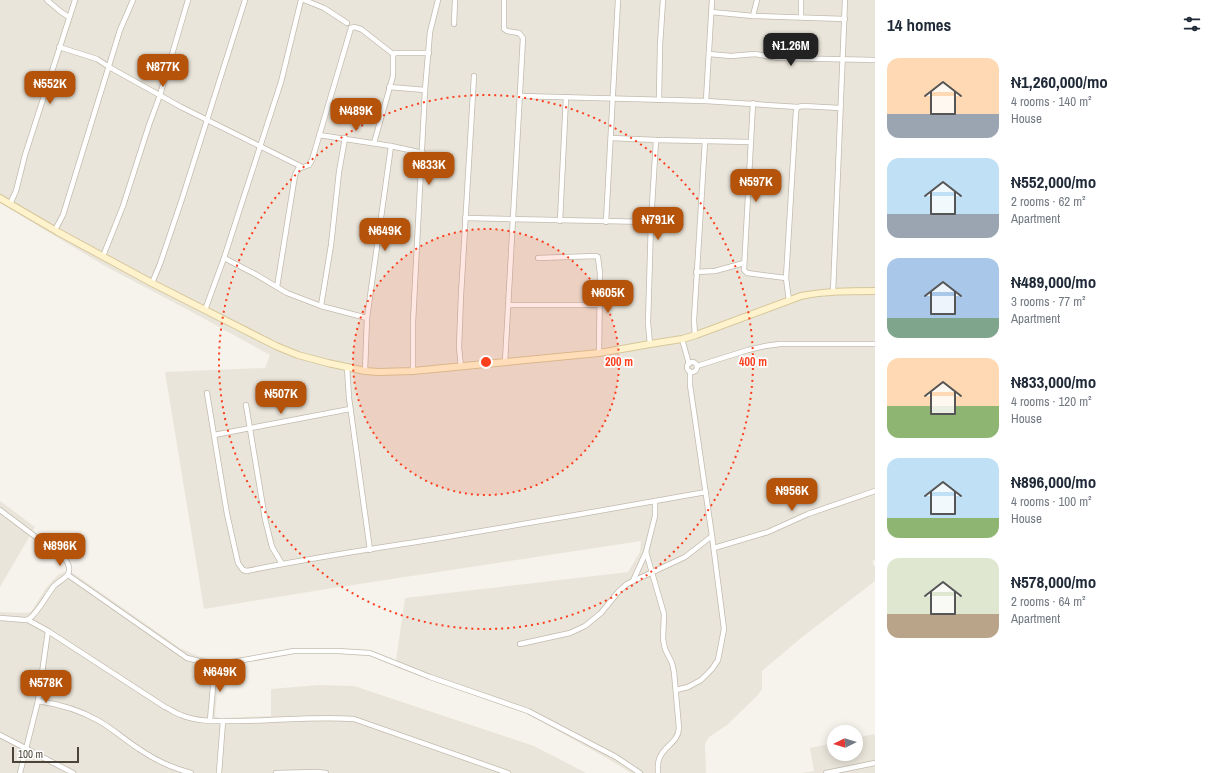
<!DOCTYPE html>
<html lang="en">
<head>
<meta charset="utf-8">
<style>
  :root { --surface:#fff; --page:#f6f6f7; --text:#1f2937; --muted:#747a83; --accent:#b45309 }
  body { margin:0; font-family:"Archivo Narrow",sans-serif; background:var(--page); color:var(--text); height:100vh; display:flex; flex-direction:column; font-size:15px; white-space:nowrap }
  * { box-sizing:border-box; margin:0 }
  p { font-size:13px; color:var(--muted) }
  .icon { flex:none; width:22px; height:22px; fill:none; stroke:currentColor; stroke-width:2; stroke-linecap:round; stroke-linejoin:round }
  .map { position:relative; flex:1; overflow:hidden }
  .details { display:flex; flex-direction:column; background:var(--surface); width:340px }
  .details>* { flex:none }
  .needle { width:26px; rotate:265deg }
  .tools { position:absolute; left:827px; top:725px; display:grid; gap:8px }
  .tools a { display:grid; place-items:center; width:36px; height:36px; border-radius:50%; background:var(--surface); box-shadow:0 2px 10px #0003; font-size:20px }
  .scale { position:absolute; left:12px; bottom:10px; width:67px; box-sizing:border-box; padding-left:4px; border:2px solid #4b4439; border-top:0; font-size:11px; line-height:14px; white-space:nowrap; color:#4b4439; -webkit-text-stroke:3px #fff; paint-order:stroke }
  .price { position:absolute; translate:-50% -34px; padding:0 9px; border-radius:8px; background:var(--accent); color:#fff; font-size:13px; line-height:26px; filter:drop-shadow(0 1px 2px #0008) }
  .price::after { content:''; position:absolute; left:50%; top:24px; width:12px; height:9px; margin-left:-6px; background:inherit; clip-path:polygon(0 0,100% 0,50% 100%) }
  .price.active { background:#222; color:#fff }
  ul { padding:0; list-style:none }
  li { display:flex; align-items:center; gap:12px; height:100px; padding:0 12px }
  li span { display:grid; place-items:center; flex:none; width:112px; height:80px; border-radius:12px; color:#555 }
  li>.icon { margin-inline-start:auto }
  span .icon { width:48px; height:48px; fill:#fffc; stroke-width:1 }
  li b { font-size:17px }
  h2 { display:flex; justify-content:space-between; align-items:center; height:48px; padding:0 12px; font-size:17px }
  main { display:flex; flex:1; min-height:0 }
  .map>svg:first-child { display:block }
  .residential { fill:#eae5da }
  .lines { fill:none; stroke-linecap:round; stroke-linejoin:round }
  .street-casing { stroke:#c2bbae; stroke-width:6 }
  .secondary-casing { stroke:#d6c79b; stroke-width:8 }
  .street { stroke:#fff; stroke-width:4.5 }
  .secondary { stroke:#fff3cd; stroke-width:6 }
  .ring { fill:none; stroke:#fc3f1d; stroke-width:2; stroke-dasharray:2 4 }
  .centre { fill:#fc3f1d; stroke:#fff; stroke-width:2 }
  .ring-label { font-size:12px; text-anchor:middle; font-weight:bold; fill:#fc3f1d; stroke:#fff; stroke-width:3.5; stroke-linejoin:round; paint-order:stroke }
</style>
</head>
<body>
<main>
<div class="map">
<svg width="875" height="773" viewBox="0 0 875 773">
  <rect width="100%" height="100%" fill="#f6f3ec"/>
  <!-- residential -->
  <g class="residential">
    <path d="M0,0H875V560L872,561L875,567V581L801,638L762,671V689L757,696L727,725L709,737L705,744L706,773H631L610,760L526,713L395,667L405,598L628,572L640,552L641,541L333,588L204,609L165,372L265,368L270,355L190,311L105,266L0,203Z"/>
    <path d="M0,501L35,527L0,587Z"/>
    <path d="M64,572L73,573L180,648L198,656L213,660H220L215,716L219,718L271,716V689L318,685L354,686L534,746L586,773H0V612L25,613L31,612L46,588L58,575Z"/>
    <path d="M875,734V773H801L814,771L810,748L834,743V754H856V738Z"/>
  </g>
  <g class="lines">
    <defs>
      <g id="street">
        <path d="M47,0L61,12L69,17"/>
        <path d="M304,0L324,8L347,23"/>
        <path d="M504,0V29L507,31L519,33L523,38L505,362"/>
        <path d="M711,12L753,16L845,19"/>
        <path d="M753,16L757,0"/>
        <path d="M801,17V0"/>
        <path d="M454,24L455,0"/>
        <path d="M59,47L97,59L109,67L181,107L302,167"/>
        <path d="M709,54L731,56L755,54L779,58L875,60"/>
        <path d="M389,87L425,90"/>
        <path d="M520,96L706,101L798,107"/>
        <path d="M659,100L660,45L663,0"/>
        <path d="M706,101L712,0"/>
        <path d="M753,103L744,270L747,273L786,278"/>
        <path d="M319,135L391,146"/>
        <path d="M611,138L656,140L751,142"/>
        <path d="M374,143L393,76V54L396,53H429"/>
        <path d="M10,204L16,191L25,155L75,0"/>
        <path d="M465,218L651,222"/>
        <path d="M560,221L566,97"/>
        <path d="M606,222L618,0"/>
        <path d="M55,230L63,215L120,30L133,0"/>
        <path d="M103,256L123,206L149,125L160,95L188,0"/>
        <path d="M224,258L255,274L287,293L321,306L367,318"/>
        <path d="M538,258L596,256L598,257L600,274L599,353"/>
        <path d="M696,272L715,271L744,263"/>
        <path d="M152,283L160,264L182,199L245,0"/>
        <path d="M277,287L295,175L298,169L309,165L312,160L351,28L354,27L361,29L393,54"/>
        <path d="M833,292L845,0"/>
        <path d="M789,301L786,278L796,111L798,107L803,106L840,108"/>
        <path d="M508,305H600"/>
        <path d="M321,306L331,245L339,172L345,138"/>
        <path d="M205,310L224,258L281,82L301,0"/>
        <path d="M695,336L694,320L705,141"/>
        <path d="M682,339L689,364"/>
        <path d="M650,344L648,323L651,222L656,140"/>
        <circle cx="692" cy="367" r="5"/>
        <path d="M697,366L748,350L765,346L780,344H875"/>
        <path d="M347,367L349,398L370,550"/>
        <path d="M461,367L459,347L461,295L474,76"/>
        <path d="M365,371L367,318L391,146L423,153"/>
        <path d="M413,371V322L425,90L430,32L438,0"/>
        <path d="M207,393L227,514L238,563L243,570L247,571C310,558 372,549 435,539C525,524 616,508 706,492"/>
        <path d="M246,405L265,519L272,547L282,564"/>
        <path d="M214,435L350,409"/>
        <path d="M0,510L65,559C68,563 71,568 68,574C66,578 58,582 54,586C46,596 39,611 29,619L26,620L0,618"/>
        <path d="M714,548L768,532L808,514L875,491"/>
        <path d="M646,552L664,614L663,639L665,649L672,663L674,672L679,728C678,743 665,745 660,757C657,762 658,768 658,773"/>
        <path d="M68,575L187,658L215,665L294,651H338L370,653L430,677L528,711L616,757L640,773"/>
        <path d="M633,581L646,552L655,516V501"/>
        <path d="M28,620L48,631L165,707C170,709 175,713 181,715C197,722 217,721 235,721C275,721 314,716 354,719L508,773"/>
        <path d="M520,644L570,633L585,626L601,613L619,591L627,584L685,557L712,536"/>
        <path d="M676,690L688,687L701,680L712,669L718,660L724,629L712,536L690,385V372"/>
        <path d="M38,701C59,704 80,710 99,721C113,729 125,740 139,749C155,760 172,768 191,773"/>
        <path d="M210,720L215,665"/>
        <path d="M0,735L73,773"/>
        <path d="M20,773L38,701L48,631"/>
        <path d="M219,773L223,721"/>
        <path d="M276,773L317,772L326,773"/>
        <path d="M826,773L875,763"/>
      </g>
      <path id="secondary" d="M0,198L58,232L152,283L276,346L298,355L328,363L365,371L378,372L413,371L599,353L650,344L682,339L696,335L801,296C825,291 850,291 875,291"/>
    </defs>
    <!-- street casing -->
    <use href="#street" class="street-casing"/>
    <!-- secondary casing -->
    <use href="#secondary" class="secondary-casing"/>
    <!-- street -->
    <use href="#street" class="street"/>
    <!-- secondary -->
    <use href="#secondary" class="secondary"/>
  </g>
  <!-- distance rings -->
  <circle cx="486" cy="362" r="133" fill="#fc3f1d" fill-opacity=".12"/>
  <g class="ring">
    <circle cx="486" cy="362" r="133"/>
    <circle cx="486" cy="362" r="267"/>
  </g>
  <circle cx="486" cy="362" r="6" class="centre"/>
  <g class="ring-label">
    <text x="619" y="366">200 m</text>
    <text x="753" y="366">400 m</text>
  </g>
</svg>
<div class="tools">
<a><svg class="needle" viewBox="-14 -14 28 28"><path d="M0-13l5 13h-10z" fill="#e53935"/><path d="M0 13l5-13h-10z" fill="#747a83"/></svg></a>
</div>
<div class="scale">100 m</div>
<b class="price active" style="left:791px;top:67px">₦1.26M</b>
<b class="price" style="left:163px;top:88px">₦877K</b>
<b class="price" style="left:50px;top:105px">₦552K</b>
<b class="price" style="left:356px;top:132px">₦489K</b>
<b class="price" style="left:429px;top:186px">₦833K</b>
<b class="price" style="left:756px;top:203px">₦597K</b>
<b class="price" style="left:658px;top:241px">₦791K</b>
<b class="price" style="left:385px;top:252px">₦649K</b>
<b class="price" style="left:608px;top:314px">₦605K</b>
<b class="price" style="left:281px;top:415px">₦507K</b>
<b class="price" style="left:792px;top:512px">₦956K</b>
<b class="price" style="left:60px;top:567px">₦896K</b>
<b class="price" style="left:220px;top:693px">₦649K</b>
<b class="price" style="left:46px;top:704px">₦578K</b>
</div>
<section class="details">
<h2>14 homes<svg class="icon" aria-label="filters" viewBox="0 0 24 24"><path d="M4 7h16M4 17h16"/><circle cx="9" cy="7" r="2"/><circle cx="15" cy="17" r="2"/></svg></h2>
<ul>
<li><span style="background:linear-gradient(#ffd9b3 70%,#9aa5b1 0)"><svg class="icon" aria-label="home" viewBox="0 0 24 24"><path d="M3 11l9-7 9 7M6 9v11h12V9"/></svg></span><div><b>₦1,260,000/mo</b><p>4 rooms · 140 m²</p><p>House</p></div></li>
<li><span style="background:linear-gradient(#bfe0f5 70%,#9aa5b1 0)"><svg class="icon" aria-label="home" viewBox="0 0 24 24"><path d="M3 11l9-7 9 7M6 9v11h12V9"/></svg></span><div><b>₦552,000/mo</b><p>2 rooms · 62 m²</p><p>Apartment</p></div></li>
<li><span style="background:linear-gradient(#a9c7e8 75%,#7fa58c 0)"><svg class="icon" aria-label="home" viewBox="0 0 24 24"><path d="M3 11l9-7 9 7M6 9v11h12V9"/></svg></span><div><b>₦489,000/mo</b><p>3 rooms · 77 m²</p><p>Apartment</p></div></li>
<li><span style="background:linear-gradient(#ffd9b3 60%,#8fb573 0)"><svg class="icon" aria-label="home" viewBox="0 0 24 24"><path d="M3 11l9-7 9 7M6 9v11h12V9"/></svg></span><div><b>₦833,000/mo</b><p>4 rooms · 120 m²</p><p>House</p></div></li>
<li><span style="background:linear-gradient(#bfe0f5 75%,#8fb573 0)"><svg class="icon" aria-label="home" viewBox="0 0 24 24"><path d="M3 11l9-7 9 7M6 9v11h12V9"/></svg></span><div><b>₦896,000/mo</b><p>4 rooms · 100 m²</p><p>House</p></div></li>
<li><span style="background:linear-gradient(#dfe7d0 70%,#b9a48a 0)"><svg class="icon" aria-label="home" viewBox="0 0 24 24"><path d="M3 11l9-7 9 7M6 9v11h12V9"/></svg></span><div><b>₦578,000/mo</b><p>2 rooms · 64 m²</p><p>Apartment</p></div></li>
</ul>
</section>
</main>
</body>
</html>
